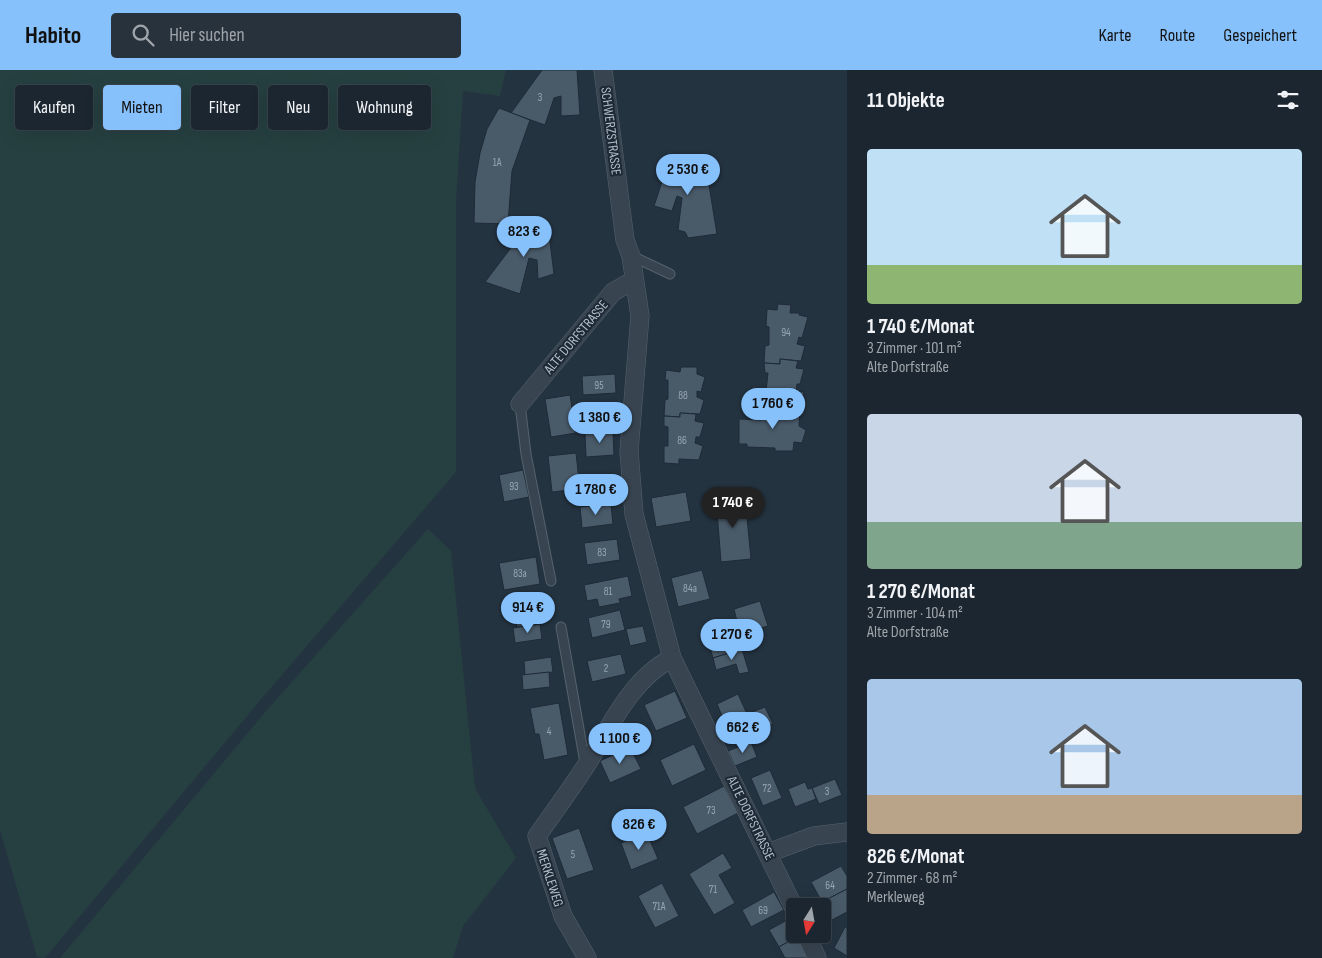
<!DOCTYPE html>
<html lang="de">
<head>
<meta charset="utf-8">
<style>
  :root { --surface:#1b2630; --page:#28323c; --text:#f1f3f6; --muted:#a0a5ab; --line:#39434c; --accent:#87c1fc }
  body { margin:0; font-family:"Sofia Sans Condensed",sans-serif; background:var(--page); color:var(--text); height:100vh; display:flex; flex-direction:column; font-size:19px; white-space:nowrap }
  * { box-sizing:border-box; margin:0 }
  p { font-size:16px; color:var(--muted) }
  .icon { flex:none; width:28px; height:28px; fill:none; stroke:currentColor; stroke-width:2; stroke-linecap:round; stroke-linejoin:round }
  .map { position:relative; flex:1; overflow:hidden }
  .drawer { display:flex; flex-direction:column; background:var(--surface); width:475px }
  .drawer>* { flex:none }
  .top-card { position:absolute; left:15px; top:15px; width:475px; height:45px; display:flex; gap:10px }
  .needle { width:32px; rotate:191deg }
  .tools { position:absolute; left:786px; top:828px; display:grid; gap:10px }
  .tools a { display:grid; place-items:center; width:45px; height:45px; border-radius:5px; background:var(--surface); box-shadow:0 5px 20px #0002,0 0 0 1px var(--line); font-size:25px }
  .price { position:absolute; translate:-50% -42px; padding:0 11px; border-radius:18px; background:var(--accent); color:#111; font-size:16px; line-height:32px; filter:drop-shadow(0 1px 2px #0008) }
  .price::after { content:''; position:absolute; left:50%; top:30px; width:15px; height:11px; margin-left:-8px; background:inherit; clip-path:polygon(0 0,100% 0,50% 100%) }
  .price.current { background:#222; color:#fff }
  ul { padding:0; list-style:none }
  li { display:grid; align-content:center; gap:10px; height:265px; padding:0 20px }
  li span { display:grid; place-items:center; height:155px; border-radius:5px; color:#555 }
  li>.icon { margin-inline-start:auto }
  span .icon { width:90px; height:90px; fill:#fffc; stroke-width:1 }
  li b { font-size:21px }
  h2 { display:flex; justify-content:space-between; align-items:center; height:60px; padding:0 20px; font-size:21px }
  .pill { padding:0 18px; border-radius:5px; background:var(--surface); box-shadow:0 5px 20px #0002,0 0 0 1px var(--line); font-size:18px; line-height:45px }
  .pill.current { background:var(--accent); color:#111 }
  header { display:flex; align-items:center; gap:30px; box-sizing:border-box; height:70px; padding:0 25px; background:var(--accent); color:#111 }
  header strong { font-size:24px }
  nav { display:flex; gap:28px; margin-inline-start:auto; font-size:18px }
  .search { width:350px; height:45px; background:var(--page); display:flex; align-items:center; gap:12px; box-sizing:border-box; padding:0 18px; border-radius:5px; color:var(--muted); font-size:19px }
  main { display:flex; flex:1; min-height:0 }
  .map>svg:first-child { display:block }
  .green { fill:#264041 }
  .building { fill:#495a69; stroke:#1f2b37 }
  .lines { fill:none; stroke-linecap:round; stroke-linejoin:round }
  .lane-casing { stroke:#56626d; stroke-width:11 }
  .street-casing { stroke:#56626d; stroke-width:19 }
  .lane { stroke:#384450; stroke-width:9 }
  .street { stroke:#384450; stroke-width:18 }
  .labels { text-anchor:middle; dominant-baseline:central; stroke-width:4; stroke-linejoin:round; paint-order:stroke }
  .number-label { font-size:11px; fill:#99a6b2 }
  .street-label { font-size:14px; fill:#b4bfca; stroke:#1d2935 }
</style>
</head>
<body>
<header>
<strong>Habito</strong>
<div class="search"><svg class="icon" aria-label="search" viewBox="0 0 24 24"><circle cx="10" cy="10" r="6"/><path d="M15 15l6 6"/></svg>Hier suchen</div>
<nav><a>Karte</a><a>Route</a><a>Gespeichert</a></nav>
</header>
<main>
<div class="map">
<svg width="847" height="888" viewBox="0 0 847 888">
  <rect width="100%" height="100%" fill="#243340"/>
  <!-- green -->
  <g class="green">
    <path d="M0,0H506L500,26L463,21L456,132V402L258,633L45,888L37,887L0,760Z"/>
    <path d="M428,459L451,481L475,718L516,788L463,856L453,888H60L266,641Z"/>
  </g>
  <!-- building -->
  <g class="building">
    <path d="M542,0H577L580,45L561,46V26L554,28L545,55L511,43Z"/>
    <path d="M499,38L530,50L512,101L508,154L474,153L475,112L480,83L487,59Z"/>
    <path d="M671,84L703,91L700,107L708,109L717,164L688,168L685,162L678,160L682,128L677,126L672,141L654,136Z"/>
    <path d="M518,155L548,156L554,204L538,209L537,190L529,188L520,224L485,212L516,171Z"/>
    <path d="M778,234L791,235L790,243H800L799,245L808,247L802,268L799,267L797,274L805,276L801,291L780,289V294L764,293L765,276L769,275V257L766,256L767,239L777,240Z"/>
    <path d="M780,289L798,291L796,298L804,299L800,314H797L796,321L804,322L800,337L780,336L779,342L764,340L768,303H765L764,293L780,294Z"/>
    <path d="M681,297H697V304L705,307L701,322L697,321V327L704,330L700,344L680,343V347L664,346L665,330L668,329V310H665L666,300L680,302Z"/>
    <path d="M615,304L616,323L583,325L582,306Z"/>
    <path d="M570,325L576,363L551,367L545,329Z"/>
    <path d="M780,336L800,337L799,356L806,360L802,373L794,372L793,381H775V378L747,377V374H739V349L761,350V340L779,342Z"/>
    <path d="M612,339L613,362L585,364L584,341Z"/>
    <path d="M680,343L696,344L695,351L704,353L700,367H696L695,373L703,376L699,390L679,389V394L664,393V376H668V357L664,356V346L680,347Z"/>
    <path d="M613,362L614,385L586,387L585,364Z"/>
    <path d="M576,383L580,419L552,422L548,386Z"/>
    <path d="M523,400L529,427L504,432L499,405Z"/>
    <path d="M686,422L691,451L656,457L651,428Z"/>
    <path d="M745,426L751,489L721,492L716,429Z"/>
    <path d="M611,434L613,454L582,458L580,437Z"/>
    <path d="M617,469L620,490L587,495L584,473Z"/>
    <path d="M536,487L540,514L504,520L499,493Z"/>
    <path d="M702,500L710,529L678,537L671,508Z"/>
    <path d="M628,506L632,526L619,529L620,533L599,537L597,529L587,531L584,515Z"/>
    <path d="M760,531L768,556L740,564L734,539Z"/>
    <path d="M542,539L544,554L517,557L515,543Z"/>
    <path d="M620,540L625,560L592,568L588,548Z"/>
    <path d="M540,554L542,569L515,573L513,558Z"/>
    <path d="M643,556L647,572L630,576L626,559Z"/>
    <path d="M736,557L742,579L713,588L709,574L729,569L726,560Z"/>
    <path d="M742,579L749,602L739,604L736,594L716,600L713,588Z"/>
    <path d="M621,584L626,604L592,612L587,591Z"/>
    <path d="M551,587L553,602L525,605L524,591Z"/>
    <path d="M549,602L550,617L523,620L522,605Z"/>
    <path d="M675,621L687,648L656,661L644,635Z"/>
    <path d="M738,624L747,644L765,637L773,654L741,667L734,649L725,653L717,634Z"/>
    <path d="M559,633L568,685L544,690L539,664H535L530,638Z"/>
    <path d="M751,672L757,687L735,696L728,681Z"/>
    <path d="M694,674L706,700L672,716L660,690Z"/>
    <path d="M630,677L641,699L610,713L600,691Z"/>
    <path d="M770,700L782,728L763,736L751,708Z"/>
    <path d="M835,709L842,725L819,734L812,718Z"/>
    <path d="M805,712L808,719L812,718L816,729L795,737L788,719Z"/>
    <path d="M724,716L738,743L697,764L683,737Z"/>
    <path d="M579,758L594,800L567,809L552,768Z"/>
    <path d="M647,763L658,789L631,800L621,773Z"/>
    <path d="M723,783L732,798L719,805L735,833L714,845L689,804Z"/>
    <path d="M841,796L847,806V819L822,832L811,812Z"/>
    <path d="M662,813L679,846L655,858L638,826Z"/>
    <path d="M847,819V842L832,850L822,832Z"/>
    <path d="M774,822L784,840L751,857L742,840Z"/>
    <path d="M789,849L798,866L779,877L769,860Z"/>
    <path d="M845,857L847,858V886L834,878Z"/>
    <path d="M798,866L810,888H785L779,877Z"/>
  </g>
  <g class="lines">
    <defs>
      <g id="lane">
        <path d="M632,186L670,204"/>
        <path d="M520,334L526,384L551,511"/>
        <path d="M561,557L585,693"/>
      </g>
      <g id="street">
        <path d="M603,0L625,170L631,186L640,246L629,381L634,444L672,588L795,840"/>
        <path d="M520,334L613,222L634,210"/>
        <path d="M768,783L814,766L847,762"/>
        <path d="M806,864L817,888"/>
        <path d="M587,888L563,846L537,766C554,742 571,719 587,694C610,657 631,609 672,588"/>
      </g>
    </defs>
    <!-- lane casing -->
    <use href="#lane" class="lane-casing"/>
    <!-- street casing -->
    <use href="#street" class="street-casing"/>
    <!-- lane -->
    <use href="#lane" class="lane"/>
    <!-- street -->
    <use href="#street" class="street"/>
  </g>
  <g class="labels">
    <!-- number labels -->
    <g class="number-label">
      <text x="540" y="27">3</text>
      <text x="497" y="92">1A</text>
      <text x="786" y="262">94</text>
      <text x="599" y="315">95</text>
      <text x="683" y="325">88</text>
      <text x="682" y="370">86</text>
      <text x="514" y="416">93</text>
      <text x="602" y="482">83</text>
      <text x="520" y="503">83a</text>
      <text x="690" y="518">84a</text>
      <text x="608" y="521">81</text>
      <text x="606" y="554">79</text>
      <text x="606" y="598">2</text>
      <text x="549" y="661">4</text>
      <text x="767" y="718">72</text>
      <text x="827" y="721">3</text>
      <text x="711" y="740">73</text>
      <text x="573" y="784">5</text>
      <text x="830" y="815">64</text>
      <text x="713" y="819">71</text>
      <text x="659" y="836">71A</text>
      <text x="763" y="840">69</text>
    </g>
    <!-- street labels -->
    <g class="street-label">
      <text transform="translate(611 61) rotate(83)">SCHWERZSTRASSE</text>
      <text transform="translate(576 267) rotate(-50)">ALTE DORFSTRASSE</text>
      <text transform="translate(751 748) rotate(64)">ALTE DORFSTRASSE</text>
      <text transform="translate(550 808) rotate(72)">MERKLEWEG</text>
    </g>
  </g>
</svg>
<div class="tools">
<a><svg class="needle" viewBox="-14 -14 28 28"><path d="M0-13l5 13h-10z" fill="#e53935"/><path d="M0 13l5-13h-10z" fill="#a0a5ab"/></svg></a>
</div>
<b class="price" style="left:688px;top:126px">2 530 €</b>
<b class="price" style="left:524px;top:188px">823 €</b>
<b class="price" style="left:773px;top:360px">1 760 €</b>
<b class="price" style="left:600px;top:374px">1 380 €</b>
<b class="price" style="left:596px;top:446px">1 780 €</b>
<b class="price current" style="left:733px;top:459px">1 740 €</b>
<b class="price" style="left:528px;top:564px">914 €</b>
<b class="price" style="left:732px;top:591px">1 270 €</b>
<b class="price" style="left:743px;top:684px">662 €</b>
<b class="price" style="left:620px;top:695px">1 100 €</b>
<b class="price" style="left:639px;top:781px">826 €</b>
<div class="top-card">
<a class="pill">Kaufen</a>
<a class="pill current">Mieten</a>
<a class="pill">Filter</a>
<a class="pill">Neu</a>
<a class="pill">Wohnung</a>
</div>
</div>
<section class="drawer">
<h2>11 Objekte<svg class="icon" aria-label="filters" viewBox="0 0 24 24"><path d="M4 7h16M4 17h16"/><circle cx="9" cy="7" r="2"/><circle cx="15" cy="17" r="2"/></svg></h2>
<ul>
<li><span style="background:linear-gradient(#bfe0f5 75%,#8fb573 0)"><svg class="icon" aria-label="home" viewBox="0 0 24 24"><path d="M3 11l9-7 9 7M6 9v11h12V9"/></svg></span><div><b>1 740 €/Monat</b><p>3 Zimmer · 101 m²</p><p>Alte Dorfstraße</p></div></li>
<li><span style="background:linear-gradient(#c9d6e8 70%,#7fa58c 0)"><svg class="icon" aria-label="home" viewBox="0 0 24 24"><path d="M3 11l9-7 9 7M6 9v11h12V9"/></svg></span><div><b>1 270 €/Monat</b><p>3 Zimmer · 104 m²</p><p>Alte Dorfstraße</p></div></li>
<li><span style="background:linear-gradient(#a9c7e8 75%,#b9a48a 0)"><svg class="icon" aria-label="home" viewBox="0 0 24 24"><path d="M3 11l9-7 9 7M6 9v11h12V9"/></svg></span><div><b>826 €/Monat</b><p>2 Zimmer · 68 m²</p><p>Merkleweg</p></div></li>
</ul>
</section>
</main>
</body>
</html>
